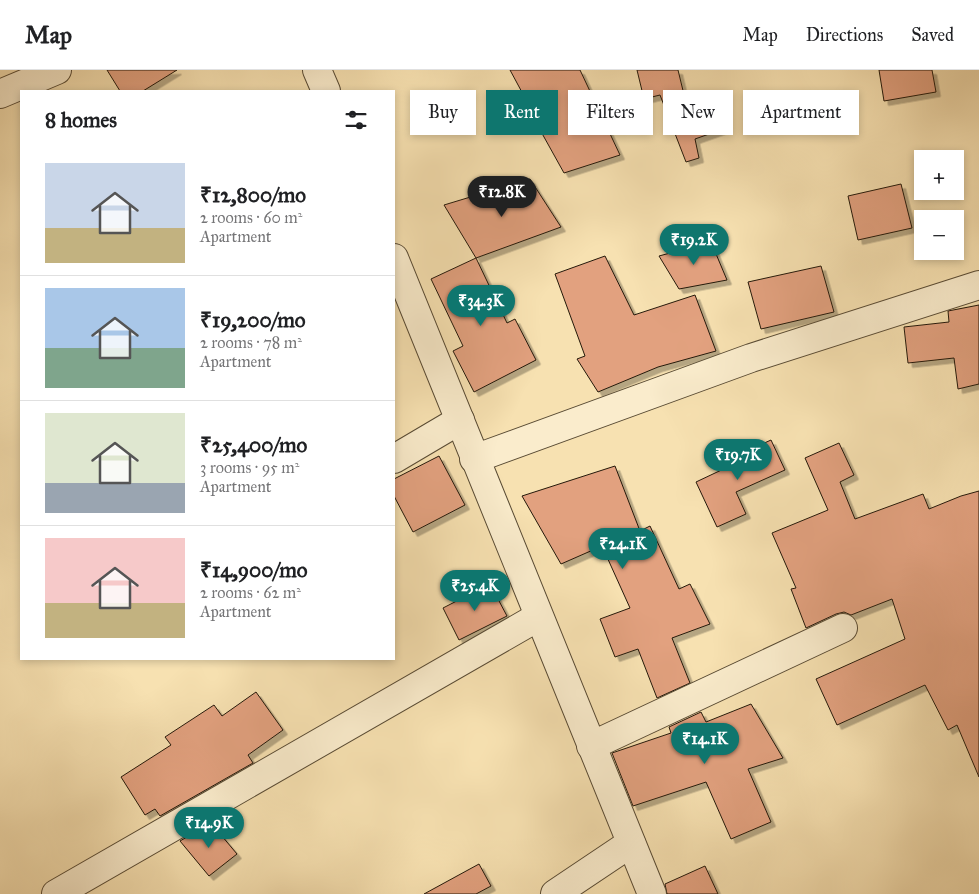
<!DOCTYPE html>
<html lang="en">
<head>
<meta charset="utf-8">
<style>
  :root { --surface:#fff; --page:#f6f6f6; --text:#202124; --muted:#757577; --line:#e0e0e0; --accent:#0f766e }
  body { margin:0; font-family:"IM FELL Great Primer",serif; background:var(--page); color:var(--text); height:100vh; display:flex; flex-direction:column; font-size:19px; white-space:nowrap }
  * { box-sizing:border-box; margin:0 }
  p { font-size:16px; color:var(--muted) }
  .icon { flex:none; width:28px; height:28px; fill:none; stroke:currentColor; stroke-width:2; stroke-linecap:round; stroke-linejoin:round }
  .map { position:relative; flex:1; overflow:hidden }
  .drawer { position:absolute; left:20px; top:20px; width:375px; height:570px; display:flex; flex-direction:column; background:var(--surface); border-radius:0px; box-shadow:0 2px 8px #0003 }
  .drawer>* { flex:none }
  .guide { position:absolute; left:410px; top:20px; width:475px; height:45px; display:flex; gap:10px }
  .buttons { position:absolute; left:914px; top:80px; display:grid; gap:10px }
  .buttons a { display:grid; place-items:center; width:50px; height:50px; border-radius:0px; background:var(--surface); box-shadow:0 2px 8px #0003; font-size:25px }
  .price { position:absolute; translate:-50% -42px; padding:0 11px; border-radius:18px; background:var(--accent); color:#fff; font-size:16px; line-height:32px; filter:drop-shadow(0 1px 2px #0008) }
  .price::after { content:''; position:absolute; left:50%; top:30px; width:15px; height:11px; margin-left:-8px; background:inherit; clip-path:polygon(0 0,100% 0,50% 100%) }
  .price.selected { background:#222; color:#fff }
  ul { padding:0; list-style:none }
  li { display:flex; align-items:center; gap:15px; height:125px; padding:0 25px }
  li+li { border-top:1px solid var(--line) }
  li span { display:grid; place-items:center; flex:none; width:140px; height:100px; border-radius:0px; color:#555 }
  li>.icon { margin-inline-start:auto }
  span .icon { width:60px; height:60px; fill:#fffc; stroke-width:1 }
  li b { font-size:21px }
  h2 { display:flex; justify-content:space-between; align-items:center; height:60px; padding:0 25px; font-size:21px }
  .tag { padding:0 18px; border-radius:0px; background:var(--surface); box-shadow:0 2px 8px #0003; font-size:18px; line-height:45px }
  .tag.selected { background:var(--accent); color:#fff }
  header { display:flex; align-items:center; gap:30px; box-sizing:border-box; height:70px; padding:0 25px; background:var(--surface); border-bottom:1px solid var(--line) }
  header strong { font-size:24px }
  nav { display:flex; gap:28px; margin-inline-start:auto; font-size:18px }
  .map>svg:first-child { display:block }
  .building { fill:#e2a17f; stroke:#24190b; filter:url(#shadow) }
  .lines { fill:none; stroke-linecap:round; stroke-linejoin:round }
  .minor-casing { stroke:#594b34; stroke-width:30 }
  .minor { stroke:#faeccc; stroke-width:28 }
</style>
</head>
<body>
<header>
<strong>Map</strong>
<nav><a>Map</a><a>Directions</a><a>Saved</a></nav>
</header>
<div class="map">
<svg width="979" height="824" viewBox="0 0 979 824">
  <defs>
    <filter id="shadow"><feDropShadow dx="4.5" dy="4.5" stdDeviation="0" flood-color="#0004"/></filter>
  </defs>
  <rect width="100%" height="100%" fill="#f7e1b1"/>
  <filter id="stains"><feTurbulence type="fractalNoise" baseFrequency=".004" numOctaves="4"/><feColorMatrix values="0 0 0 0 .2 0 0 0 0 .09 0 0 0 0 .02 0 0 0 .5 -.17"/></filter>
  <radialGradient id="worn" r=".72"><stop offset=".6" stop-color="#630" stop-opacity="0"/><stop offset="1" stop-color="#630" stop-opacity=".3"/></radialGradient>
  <!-- building -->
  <g class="building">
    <path d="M107,0H177L143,21H120Z"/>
    <path d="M510,0H580L620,85L564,103L529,40L531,39Z"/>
    <path d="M637,0H678L686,33L711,23L726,58L695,69L699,88L686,92L660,25L644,29Z"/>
    <path d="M879,0H932L936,22L884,31Z"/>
    <path d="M530,109L561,157L476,188L444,135Z"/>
    <path d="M901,114L912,158L858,170L848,126Z"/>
    <path d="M711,172L727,210L679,219L659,186Z"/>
    <path d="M605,186L634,245L695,225L716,281L658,297L598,322L577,289L585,286L555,204Z"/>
    <path d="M476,188L507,253L515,249L536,290L474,322L453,281L463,276L431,209Z"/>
    <path d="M821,196L834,242L761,259L748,212Z"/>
    <path d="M979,235V314L958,319L954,288L908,293L904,257L949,252L948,241Z"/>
    <path d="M771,370L785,400L736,422L746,444L717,457L696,412L732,395L729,389Z"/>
    <path d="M839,373L854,405L840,412L855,449L923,424L929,439L961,426L979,421V707L957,655L948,660L925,615L837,655L816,609L905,569L892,529L851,545L844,542L836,544L806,558L791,519L796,518L772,463L828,440L805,388Z"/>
    <path d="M439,386L465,435L413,462L394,426V409Z"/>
    <path d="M615,396L640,461L650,456L679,519L690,514L710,554L672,568L690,613L657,628L638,579L615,587L600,549L630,538L602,476L561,494L522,426Z"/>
    <path d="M490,514L507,546L459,570L443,538Z"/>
    <path d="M256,622L283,660L248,685L253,693L160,746L155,739L145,745L121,707L171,675L165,667L214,635L222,646Z"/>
    <path d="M751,634L783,688L748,699L771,752L731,769L706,712L633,736L612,683L671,663L669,657L701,642L706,652Z"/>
    <path d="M211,753L237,784L209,806L180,771Z"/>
    <path d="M479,794L491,816L476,824H424Z"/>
    <path d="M705,796L718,824H667L665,814Z"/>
  </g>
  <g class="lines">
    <defs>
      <g id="minor">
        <path d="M317,0L326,21"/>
        <path d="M0,24L57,0"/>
        <path d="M394,188L652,824"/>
        <path d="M394,389L460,350"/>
        <path d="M474,389L751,288L979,215"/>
        <path d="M591,676L843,558"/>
        <path d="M56,824L538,547"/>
        <path d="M555,824L631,773"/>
      </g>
    </defs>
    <!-- minor casing -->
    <use href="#minor" class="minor-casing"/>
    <!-- minor -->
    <use href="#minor" class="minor"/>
  </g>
  <rect width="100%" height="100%" filter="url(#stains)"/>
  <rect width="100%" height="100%" fill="url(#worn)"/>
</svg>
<div class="buttons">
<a>+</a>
<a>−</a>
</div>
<b class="price selected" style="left:502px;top:148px">₹12.8K</b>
<b class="price" style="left:694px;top:196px">₹19.2K</b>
<b class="price" style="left:481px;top:257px">₹34.3K</b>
<b class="price" style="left:738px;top:411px">₹19.7K</b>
<b class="price" style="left:623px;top:500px">₹24.1K</b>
<b class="price" style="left:475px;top:542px">₹25.4K</b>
<b class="price" style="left:705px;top:695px">₹14.1K</b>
<b class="price" style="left:209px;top:779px">₹14.9K</b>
<div class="guide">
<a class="tag">Buy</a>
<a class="tag selected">Rent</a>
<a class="tag">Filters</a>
<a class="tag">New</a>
<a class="tag">Apartment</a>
</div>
<section class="drawer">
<h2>8 homes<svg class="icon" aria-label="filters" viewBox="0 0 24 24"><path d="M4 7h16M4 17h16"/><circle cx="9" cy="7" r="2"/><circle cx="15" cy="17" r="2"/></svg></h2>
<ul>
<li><span style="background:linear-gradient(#c9d6e8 65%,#c2b280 0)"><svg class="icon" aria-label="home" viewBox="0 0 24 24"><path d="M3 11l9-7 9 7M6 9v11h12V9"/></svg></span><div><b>₹12,800/mo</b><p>2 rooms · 60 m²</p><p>Apartment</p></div></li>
<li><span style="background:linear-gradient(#a9c7e8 60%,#7fa58c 0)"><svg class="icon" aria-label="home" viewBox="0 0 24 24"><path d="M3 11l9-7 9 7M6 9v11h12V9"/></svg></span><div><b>₹19,200/mo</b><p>2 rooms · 78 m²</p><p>Apartment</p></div></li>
<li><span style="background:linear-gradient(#dfe7d0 70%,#9aa5b1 0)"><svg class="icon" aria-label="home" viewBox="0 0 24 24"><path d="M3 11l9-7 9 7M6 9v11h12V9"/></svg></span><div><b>₹25,400/mo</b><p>3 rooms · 95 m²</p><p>Apartment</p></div></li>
<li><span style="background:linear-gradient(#f6c9c9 65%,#c2b280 0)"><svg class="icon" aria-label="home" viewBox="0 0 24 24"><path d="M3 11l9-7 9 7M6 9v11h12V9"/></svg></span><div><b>₹14,900/mo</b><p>2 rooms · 62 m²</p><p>Apartment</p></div></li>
</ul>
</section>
</div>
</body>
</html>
